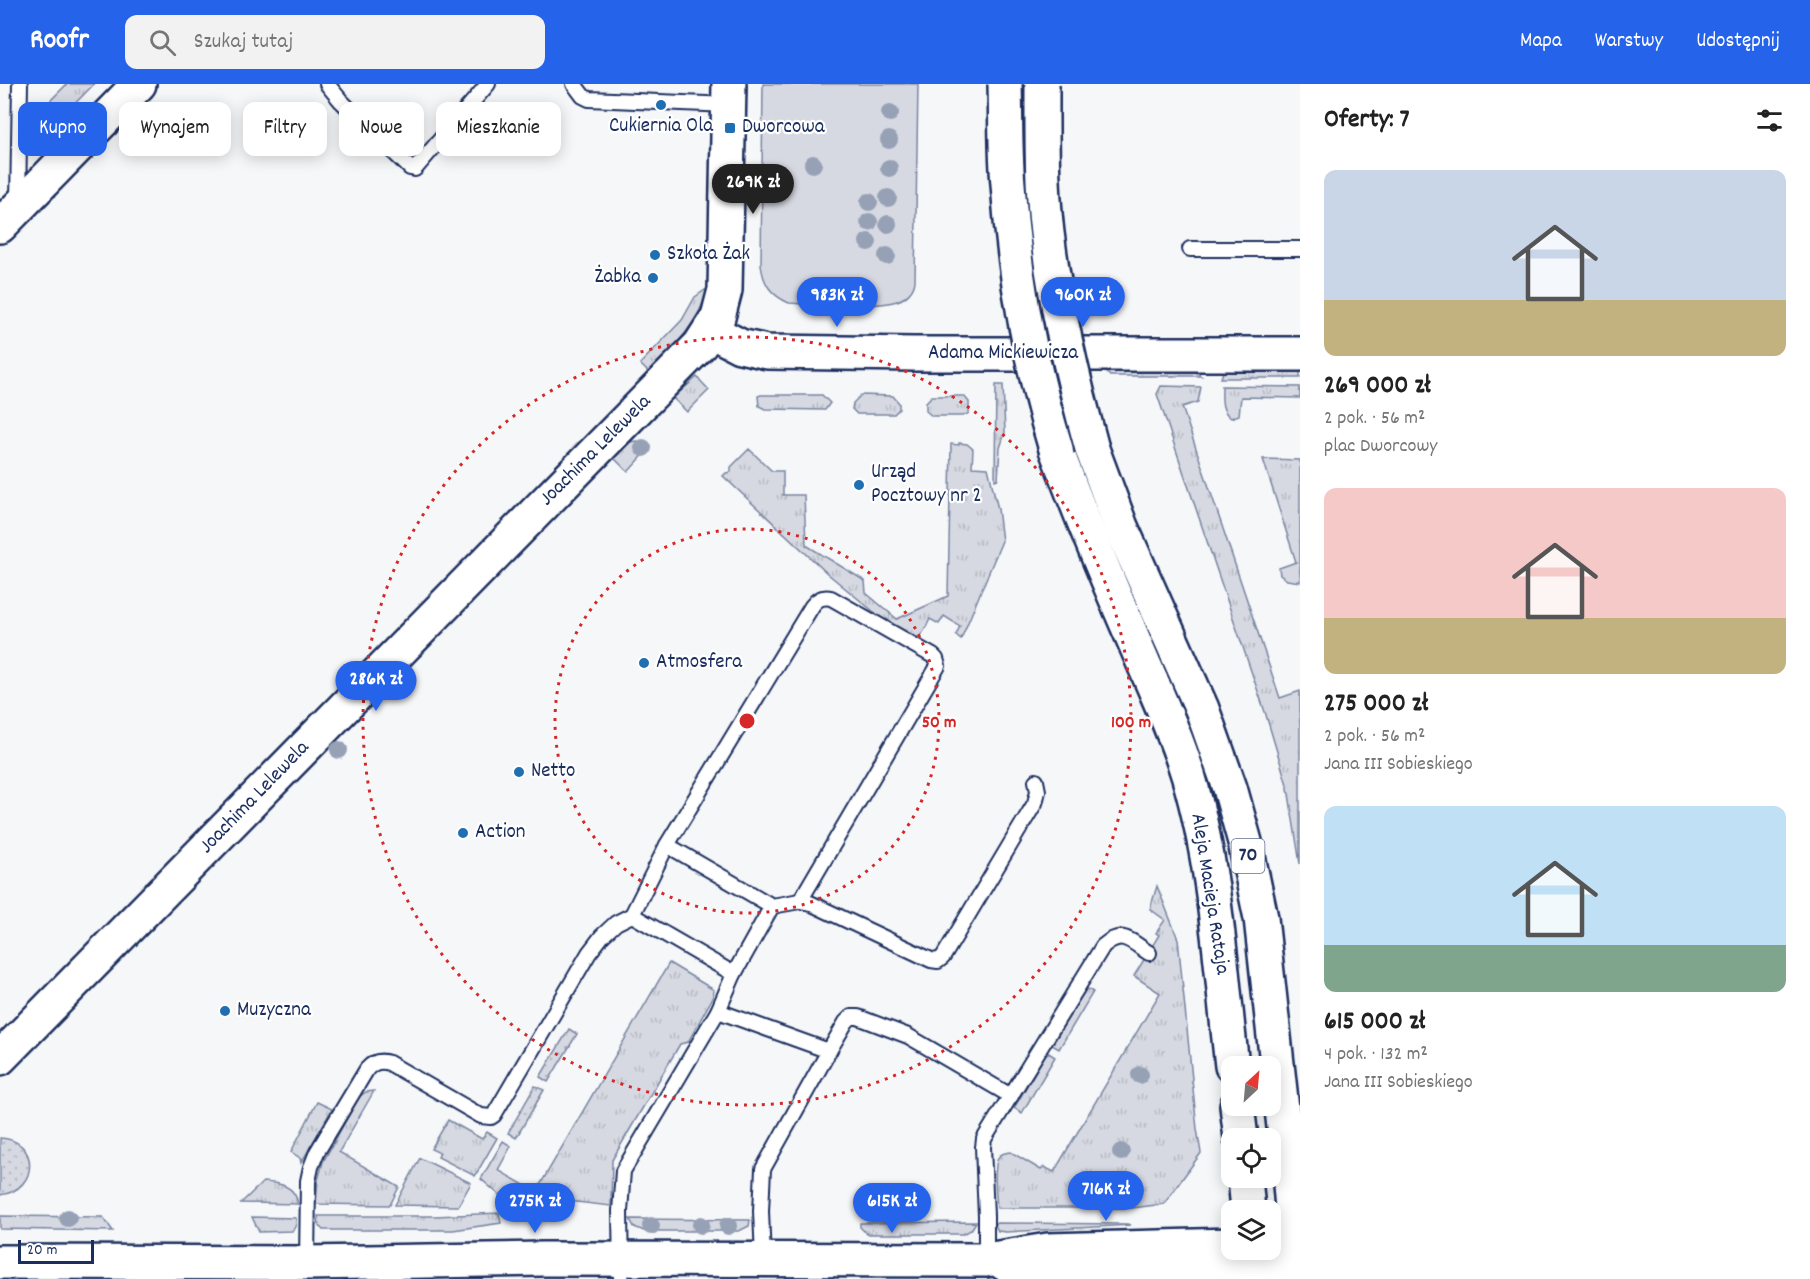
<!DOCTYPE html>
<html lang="pl">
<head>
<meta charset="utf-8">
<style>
  :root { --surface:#fff; --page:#f2f2f2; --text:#222; --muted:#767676; --accent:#2563eb }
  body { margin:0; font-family:Dekko,sans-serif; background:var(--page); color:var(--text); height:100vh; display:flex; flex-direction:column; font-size:22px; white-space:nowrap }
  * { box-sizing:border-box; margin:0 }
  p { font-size:20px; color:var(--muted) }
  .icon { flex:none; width:33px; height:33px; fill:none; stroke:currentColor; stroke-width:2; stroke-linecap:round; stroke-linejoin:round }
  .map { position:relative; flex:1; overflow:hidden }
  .drawer { display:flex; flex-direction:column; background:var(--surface); width:510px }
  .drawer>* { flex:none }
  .guide { position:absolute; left:18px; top:18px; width:570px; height:54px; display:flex; gap:12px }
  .needle { width:39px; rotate:26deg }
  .controls { position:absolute; left:1221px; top:972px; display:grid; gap:12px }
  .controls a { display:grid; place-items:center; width:60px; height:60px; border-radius:12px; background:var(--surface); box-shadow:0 3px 15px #0003; font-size:30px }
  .scale { position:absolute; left:18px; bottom:15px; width:76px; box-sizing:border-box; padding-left:6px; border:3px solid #1b2f5e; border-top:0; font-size:16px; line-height:21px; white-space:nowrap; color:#1b2f5e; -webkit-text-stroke:4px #fff; paint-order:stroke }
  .price { position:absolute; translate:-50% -51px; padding:0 14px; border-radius:21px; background:var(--accent); color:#fff; font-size:20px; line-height:39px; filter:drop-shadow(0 2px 3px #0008) }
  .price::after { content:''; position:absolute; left:50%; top:36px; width:18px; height:14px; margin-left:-9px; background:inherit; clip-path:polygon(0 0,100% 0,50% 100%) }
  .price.selected { background:#222; color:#fff }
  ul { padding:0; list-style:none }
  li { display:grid; align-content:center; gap:12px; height:318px; padding:0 24px }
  li span { display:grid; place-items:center; height:186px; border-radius:12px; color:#555 }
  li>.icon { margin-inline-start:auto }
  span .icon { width:108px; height:108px; fill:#fffc; stroke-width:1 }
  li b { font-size:26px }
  h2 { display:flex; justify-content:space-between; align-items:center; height:72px; padding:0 24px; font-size:26px }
  .pill { padding:0 21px; border-radius:12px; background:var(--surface); box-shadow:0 3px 15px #0003; font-size:21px; line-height:54px }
  .pill.selected { background:var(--accent); color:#fff }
  header { display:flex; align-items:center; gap:36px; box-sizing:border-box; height:84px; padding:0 30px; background:var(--accent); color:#fff }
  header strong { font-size:28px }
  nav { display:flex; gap:33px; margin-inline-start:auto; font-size:21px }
  .search { width:420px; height:54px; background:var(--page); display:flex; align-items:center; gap:15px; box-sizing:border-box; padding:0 21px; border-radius:12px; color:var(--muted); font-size:22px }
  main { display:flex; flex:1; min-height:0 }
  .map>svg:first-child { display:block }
  .grass { fill:url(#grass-tufts); stroke:#7884a0; stroke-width:1.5 }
  .park { fill:#d6d9e2; stroke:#7884a0; stroke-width:1.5 }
  .garden { fill:url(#garden-dots); stroke:#7884a0; stroke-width:1.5 }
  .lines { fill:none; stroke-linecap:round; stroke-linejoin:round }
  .service-casing { stroke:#1b2f5e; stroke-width:18 }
  .tertiary-casing { stroke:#1b2f5e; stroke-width:38 }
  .secondary-casing { stroke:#1b2f5e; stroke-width:38 }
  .primary-casing { stroke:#1b2f5e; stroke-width:38 }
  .service { stroke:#fff; stroke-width:14 }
  .tertiary { stroke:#fff; stroke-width:33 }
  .secondary { stroke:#fff; stroke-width:33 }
  .primary { stroke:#fff; stroke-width:33 }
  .primary-bridge-casing { stroke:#1b2f5e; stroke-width:38; stroke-linecap:butt }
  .primary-bridge { stroke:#fff; stroke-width:33 }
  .tree { fill:#97a1b6 }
  .ring { fill:none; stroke:#d62828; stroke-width:3; stroke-dasharray:3 6 }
  .poi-dot { fill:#1f6fb2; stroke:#fff; stroke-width:2 }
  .labels { text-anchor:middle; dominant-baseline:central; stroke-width:4.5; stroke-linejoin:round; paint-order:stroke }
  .shield { fill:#fff; stroke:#5f6d8e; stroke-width:1.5 }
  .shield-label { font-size:20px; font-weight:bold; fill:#1b2f5e }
  .poi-label { font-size:21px; fill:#1b2f5e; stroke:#fff; text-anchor:start }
  .street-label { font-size:21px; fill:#1b2f5e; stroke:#fff }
  .centre { fill:#d62828; stroke:#fff; stroke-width:3 }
  .ring-label { font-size:18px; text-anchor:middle; font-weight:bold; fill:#d62828; stroke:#fff; stroke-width:4.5; stroke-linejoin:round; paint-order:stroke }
</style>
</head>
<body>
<header>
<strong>Roofr</strong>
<div class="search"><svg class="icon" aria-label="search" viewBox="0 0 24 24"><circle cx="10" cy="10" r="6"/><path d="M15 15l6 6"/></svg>Szukaj tutaj</div>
<nav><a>Mapa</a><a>Warstwy</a><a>Udostępnij</a></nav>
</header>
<main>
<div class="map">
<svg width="1300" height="1195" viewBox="0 0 1300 1195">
  <defs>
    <pattern id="grass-tufts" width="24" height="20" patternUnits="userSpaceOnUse" patternTransform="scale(1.5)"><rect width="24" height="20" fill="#d6d9e2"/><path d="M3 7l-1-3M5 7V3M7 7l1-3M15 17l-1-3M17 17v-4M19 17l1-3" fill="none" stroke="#b7bbc4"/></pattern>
    <pattern id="garden-dots" width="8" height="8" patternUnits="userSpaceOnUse" patternTransform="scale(1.5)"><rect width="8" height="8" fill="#d6d9e2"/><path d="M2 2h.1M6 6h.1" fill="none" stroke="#b7bbc4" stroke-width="1.8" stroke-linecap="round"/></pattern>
  </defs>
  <rect width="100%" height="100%" fill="#f6f7f9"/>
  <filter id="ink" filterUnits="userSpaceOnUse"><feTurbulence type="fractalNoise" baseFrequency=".0167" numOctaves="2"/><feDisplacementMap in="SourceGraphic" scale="12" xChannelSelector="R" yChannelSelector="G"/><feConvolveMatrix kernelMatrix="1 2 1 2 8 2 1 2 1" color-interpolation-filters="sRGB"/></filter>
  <g filter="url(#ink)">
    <!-- grass -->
    <g class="grass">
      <path d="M67,0H94L50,45L43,37L40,27Z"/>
      <path d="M705,206H708C698,240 673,264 649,289L640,280L682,236L695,213Z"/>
      <path d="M1300,284V294H1221L1224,285Z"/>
      <path d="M1114,286L1194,287L1201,292H1110L1107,289Z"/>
      <path d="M697,293L709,306L687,328L673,314Z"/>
      <path d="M996,301H1003L1005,349L1000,364L998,395L995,396Z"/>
      <path d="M1161,302L1201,303L1198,318L1182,323L1280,614L1300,607V780L1288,704L1266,631L1157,310Z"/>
      <path d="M1222,302L1300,303V314L1241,313L1239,331L1231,334C1220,326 1222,315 1222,302Z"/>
      <path d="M761,311H822L830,319L825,326L765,325L759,322L758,312Z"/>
      <path d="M861,311L893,312L899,319V325L894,330H857L852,325L853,319Z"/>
      <path d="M932,312H964L969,318V329L963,332H932L926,327V318Z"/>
      <path d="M637,357L646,360L650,364L628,388L614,374L629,358Z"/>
      <path d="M959,359L967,360L973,365L972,383L988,384L998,425L1002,457L961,555L956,551L960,542L944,532L939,540L930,535C926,543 923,553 913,555L893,544L895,542L887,535L885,537L828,490L723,392L726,389L731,388V383L749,365L772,387H783V411H804L806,461L865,497L866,509L897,535L948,512L951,360L959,361Z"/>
      <path d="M1263,375L1300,376V498L1287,496L1280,491L1279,484L1296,478Z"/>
      <path d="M1157,802L1178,855L1197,1045L1201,1069L1164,1120L1132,1124H997C996,1113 993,1083 998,1074C1001,1069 1005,1069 1011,1068L1041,1086L1044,1083L1054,1088L1160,909L1134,892L1159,851L1156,849L1165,836L1150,825Z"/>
      <path d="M669,879L714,906L713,913L688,958L680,960L612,1076L611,1122L523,1112L504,1115L481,1095L503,1057L511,1062L498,1086L536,1108Z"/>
      <path d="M1086,904L1093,908L1059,965L1052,961Z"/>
      <path d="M1047,968L1055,973L1022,1029L1014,1024Z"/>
      <path d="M374,1007L339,1068L399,1103L390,1121L316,1120L318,1096L323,1078L359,1013L366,1008Z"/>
      <path d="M317,1018L332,1025L301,1079L300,1074L291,1068Z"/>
      <path d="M448,1036L482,1055L487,1048L497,1054L475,1092L438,1073L440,1069L431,1065Z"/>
      <path d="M420,1074L471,1099L458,1122L395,1121Z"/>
      <path d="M263,1098C279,1099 295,1101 298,1120L241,1119Z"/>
      <path d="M499,1129L501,1139L453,1146H323L319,1142L318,1132H436Z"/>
      <path d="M0,1132L103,1133L113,1147L0,1145Z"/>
      <path d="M252,1133L296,1134C297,1139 296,1143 292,1147L259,1148Z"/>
      <path d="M630,1135L750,1136L749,1142L739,1147H644L634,1143Z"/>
      <path d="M976,1138L971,1146L963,1150H867L860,1143V1139Z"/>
      <path d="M994,1139L1128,1140L1131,1141L1006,1148L998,1147Z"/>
    </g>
    <!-- park -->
    <path class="park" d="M763,0H918L915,197C914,207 906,214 897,217C874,224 814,221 789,219C771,211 763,200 761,180Z"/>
    <!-- garden -->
    <g class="garden">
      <path d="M569,945L577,950L548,998L540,993Z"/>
      <path d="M535,1002L544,1006L516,1054L508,1049Z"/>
      <path d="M0,1054C39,1055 40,1106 0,1111Z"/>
    </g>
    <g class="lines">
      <defs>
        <g id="service">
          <path d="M327,0L341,17L410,84L415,85L488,0"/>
          <path d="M574,0L583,12L589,15L729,21"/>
          <path d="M18,118L20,0"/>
          <path d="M1190,165H1300"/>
          <path d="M667,761L772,822L800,817L810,819L931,876L938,877L943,873L1035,719L1038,707L1036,697"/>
          <path d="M632,831L734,890"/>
          <path d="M718,927L829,967L763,1085L761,1127L763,1175"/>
          <path d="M829,967L846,938L851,933H858L908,952L1011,1012"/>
          <path d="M986,1176V1132L983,1063L984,1055L1103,862C1123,845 1130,857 1149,869"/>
          <path d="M307,1180L308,1097L311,1083L317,1068L367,985C373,978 380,976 389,979L481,1032L491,1033L494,1031L589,869L602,852L616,839L632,831L667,761L812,522C817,515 822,512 831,514L933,572L936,575L938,582L800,817"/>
          <path d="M621,1195L620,1127L623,1087L718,927L734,890L772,822"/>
        </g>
        <g id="tertiary">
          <path d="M0,142L139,0"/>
          <path d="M711,247L740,262L767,268L914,270H1300"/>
          <path d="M0,974L700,261L718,233L725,206L729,0"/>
          <path d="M0,1178L307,1179L543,1175L986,1176L1048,1166L1232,1161"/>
          <path d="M1005,1180L1061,1192H1254"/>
        </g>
        <g id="secondary">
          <path d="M1270,1161L1300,1162"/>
          <path d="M1254,1192L1300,1195"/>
        </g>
        <g id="primary">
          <path d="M1056,365C1080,430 1107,495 1135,559C1154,604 1175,648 1189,694C1216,786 1221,888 1232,982"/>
          <path d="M1092,365L1121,443L1202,625L1230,704L1245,758L1261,834L1289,1089L1298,1195"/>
          <path d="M1237,1022L1241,1054"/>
          <path d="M1245,1094L1248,1126"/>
          <path d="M1252,1166L1255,1195"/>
        </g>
      </defs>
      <!-- service casing -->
      <use href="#service" class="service-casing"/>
      <!-- tertiary casing -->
      <use href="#tertiary" class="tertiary-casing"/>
      <!-- secondary casing -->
      <use href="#secondary" class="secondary-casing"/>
      <!-- primary casing -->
      <use href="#primary" class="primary-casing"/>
      <!-- service -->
      <use href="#service" class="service"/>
      <!-- tertiary -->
      <use href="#tertiary" class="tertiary"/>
      <!-- secondary -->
      <use href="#secondary" class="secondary"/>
      <!-- primary -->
      <use href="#primary" class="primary"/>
      <defs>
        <g id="primary-bridge">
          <path d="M1005,0C1006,33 1005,67 1008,100C1014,190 1030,279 1056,365"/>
          <path d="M1042,0C1042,55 1041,110 1049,164C1058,233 1074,299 1092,365"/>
        </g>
      </defs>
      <!-- primary-bridge casing -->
      <use href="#primary-bridge" class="primary-bridge-casing"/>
      <!-- primary-bridge -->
      <use href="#primary-bridge" class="primary-bridge"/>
    </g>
    <!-- trees -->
    <g class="tree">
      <circle cx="890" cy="29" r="9"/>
      <circle cx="889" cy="56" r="9"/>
      <circle cx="813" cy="80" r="9"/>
      <circle cx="889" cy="84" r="9"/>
      <circle cx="888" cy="114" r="9"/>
      <circle cx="869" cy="118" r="9"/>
      <circle cx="869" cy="138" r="9"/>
      <circle cx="888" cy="140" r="9"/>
      <circle cx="868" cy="158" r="9"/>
      <circle cx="887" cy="172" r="9"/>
      <circle cx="643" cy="364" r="9"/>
      <circle cx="339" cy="666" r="9"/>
      <circle cx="1140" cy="991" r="9"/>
      <circle cx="1121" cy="1068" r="9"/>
      <circle cx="68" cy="1134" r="9"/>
      <circle cx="701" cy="1141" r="9"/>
      <circle cx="651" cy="1142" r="9"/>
      <circle cx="728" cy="1142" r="9"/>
    </g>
  </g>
  <!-- distance rings -->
  <g class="ring">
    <circle cx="747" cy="637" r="192"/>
    <circle cx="747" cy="637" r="384"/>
  </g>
  <!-- markers -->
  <g class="poi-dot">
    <circle cx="661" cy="21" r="6"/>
    <rect x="724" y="38" width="12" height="12" rx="3"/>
    <circle cx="655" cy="171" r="6"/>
    <circle cx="653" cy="194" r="6"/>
    <circle cx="859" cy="401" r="6"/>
    <circle cx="644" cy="579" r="6"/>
    <circle cx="519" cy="688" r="6"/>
    <circle cx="463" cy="749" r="6"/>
    <circle cx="225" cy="927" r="6"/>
  </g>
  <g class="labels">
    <!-- shield labels -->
    <rect class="shield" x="1231.5" y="755" width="33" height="34" rx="4.5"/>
    <g class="shield-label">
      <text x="1248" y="772">70</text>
    </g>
    <!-- poi labels -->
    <g class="poi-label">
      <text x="661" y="43" text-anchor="middle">Cukiernia Ola</text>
      <text x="742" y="44">Dworcowa</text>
      <text x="667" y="171">Szkoła Żak</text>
      <text x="641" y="194" text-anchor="end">Żabka</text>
      <text x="871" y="389">Urząd<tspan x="871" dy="24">Pocztowy nr 2</tspan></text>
      <text x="656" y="579">Atmosfera</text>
      <text x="531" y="688">Netto</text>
      <text x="475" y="749">Action</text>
      <text x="237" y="927">Muzyczna</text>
    </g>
    <!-- street labels -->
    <g class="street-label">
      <text x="1003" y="270">Adama Mickiewicza</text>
      <text transform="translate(596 367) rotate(-45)">Joachima Lelewela</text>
      <text transform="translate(255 714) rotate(-46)">Joachima Lelewela</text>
      <text transform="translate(1209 810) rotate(81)">Aleja Macieja Rataja</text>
    </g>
  </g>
  <circle cx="747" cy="637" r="9" class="centre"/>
  <g class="ring-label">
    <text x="939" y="643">50 m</text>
    <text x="1131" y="643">100 m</text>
  </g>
</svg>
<div class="controls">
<a><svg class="needle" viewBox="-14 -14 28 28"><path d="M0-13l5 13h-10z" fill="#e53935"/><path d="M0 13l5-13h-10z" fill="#767676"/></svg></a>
<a><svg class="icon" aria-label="locate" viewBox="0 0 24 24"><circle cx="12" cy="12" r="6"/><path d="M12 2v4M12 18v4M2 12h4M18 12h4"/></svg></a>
<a><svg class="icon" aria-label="layers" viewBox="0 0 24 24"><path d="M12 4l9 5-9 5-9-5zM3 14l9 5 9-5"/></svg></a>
</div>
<div class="scale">20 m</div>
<b class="price selected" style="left:753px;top:131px">269K zł</b>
<b class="price" style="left:837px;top:244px">983K zł</b>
<b class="price" style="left:1083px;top:244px">960K zł</b>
<b class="price" style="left:376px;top:628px">286K zł</b>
<b class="price" style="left:1106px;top:1138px">716K zł</b>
<b class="price" style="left:535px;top:1150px">275K zł</b>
<b class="price" style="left:892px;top:1150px">615K zł</b>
<div class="guide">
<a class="pill selected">Kupno</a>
<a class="pill">Wynajem</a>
<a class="pill">Filtry</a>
<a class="pill">Nowe</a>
<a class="pill">Mieszkanie</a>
</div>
</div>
<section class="drawer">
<h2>Oferty: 7<svg class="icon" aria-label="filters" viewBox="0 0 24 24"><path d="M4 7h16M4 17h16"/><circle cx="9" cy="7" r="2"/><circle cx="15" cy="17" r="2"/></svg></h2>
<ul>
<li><span style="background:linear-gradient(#c9d6e8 70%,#c2b280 0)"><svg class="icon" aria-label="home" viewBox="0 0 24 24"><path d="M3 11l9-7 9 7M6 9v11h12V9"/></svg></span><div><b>269 000 zł</b><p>2 pok. · 56 m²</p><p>plac Dworcowy</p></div></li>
<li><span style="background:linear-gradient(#f6c9c9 70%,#c2b280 0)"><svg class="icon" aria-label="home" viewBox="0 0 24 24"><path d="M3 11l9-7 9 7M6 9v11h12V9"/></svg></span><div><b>275 000 zł</b><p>2 pok. · 56 m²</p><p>Jana III Sobieskiego</p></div></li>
<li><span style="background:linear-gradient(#bfe0f5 75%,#7fa58c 0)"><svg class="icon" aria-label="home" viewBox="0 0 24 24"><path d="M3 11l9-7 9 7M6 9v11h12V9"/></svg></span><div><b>615 000 zł</b><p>4 pok. · 132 m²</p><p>Jana III Sobieskiego</p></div></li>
</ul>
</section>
</main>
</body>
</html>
